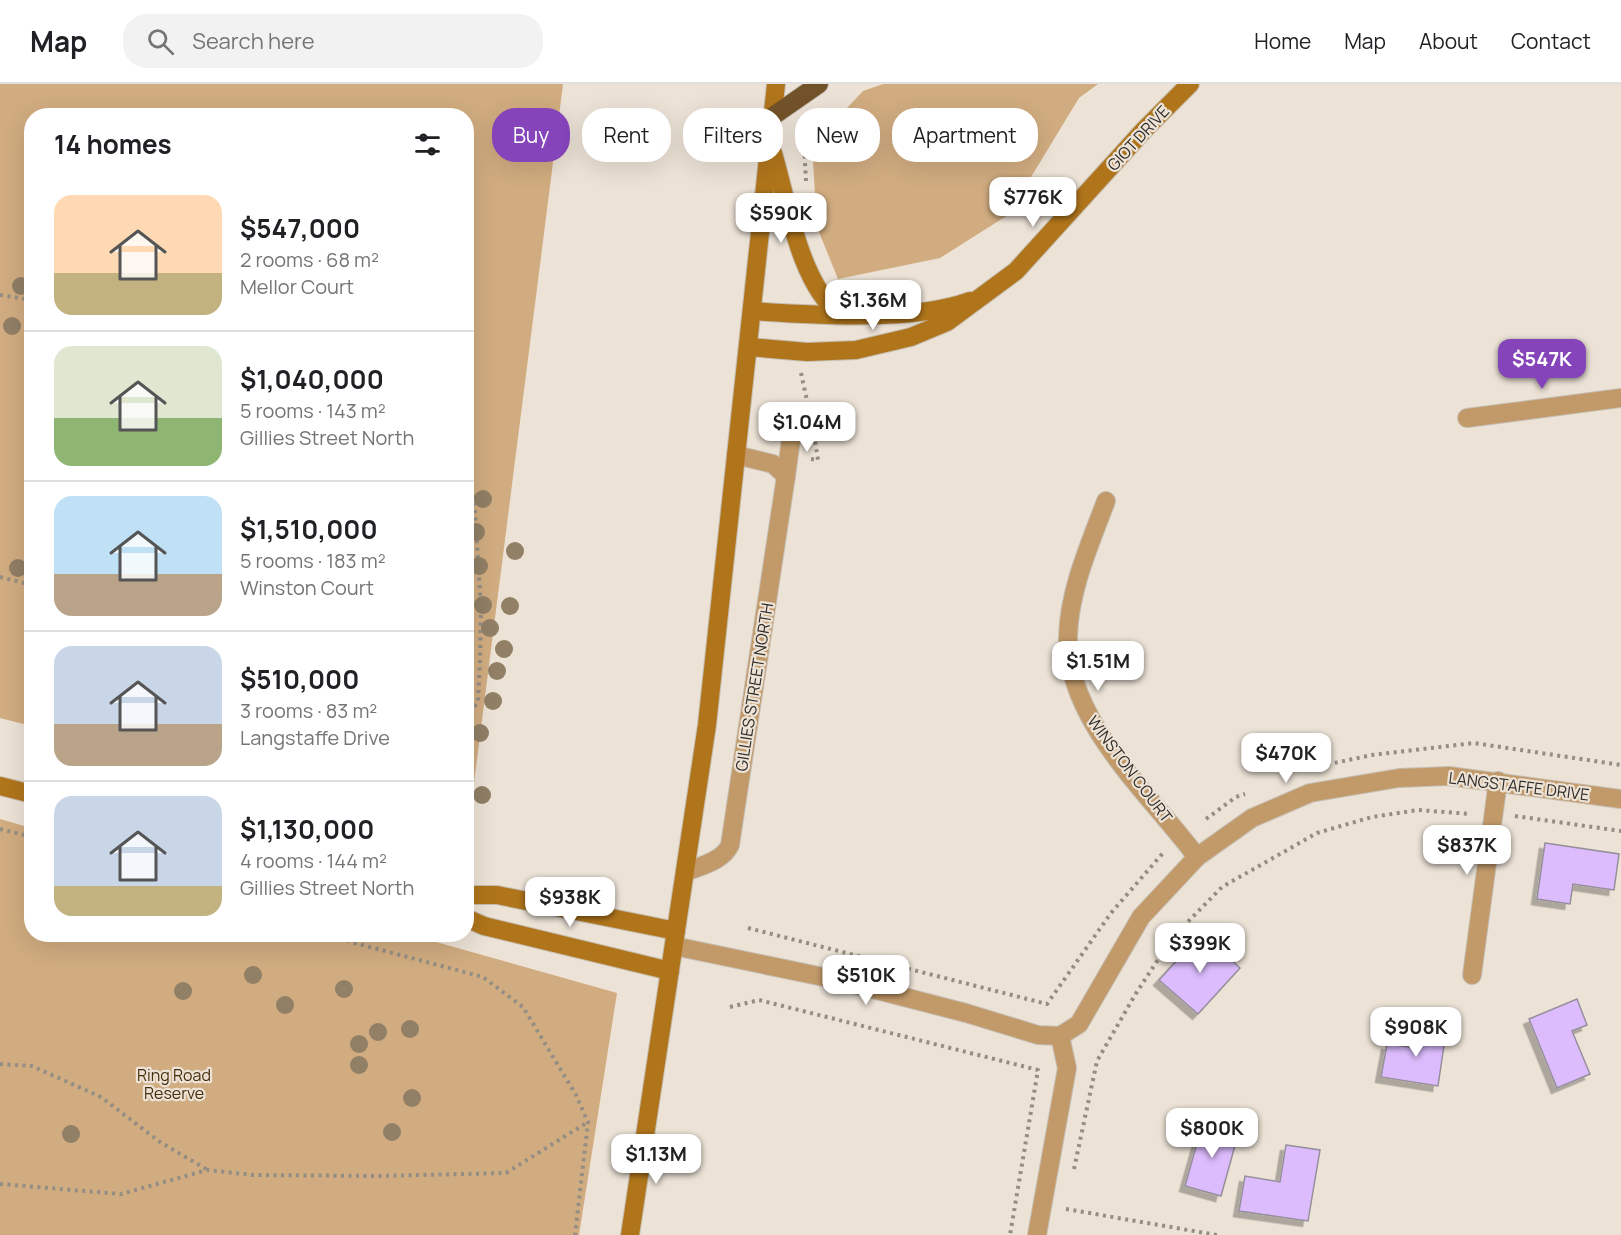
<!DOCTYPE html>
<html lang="en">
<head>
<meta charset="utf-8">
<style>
  :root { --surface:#fff; --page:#f2f2f2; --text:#202124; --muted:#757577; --line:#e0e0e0; --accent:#8544b9 }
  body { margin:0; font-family:Manrope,sans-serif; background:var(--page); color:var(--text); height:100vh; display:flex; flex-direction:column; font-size:22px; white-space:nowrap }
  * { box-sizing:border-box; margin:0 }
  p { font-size:20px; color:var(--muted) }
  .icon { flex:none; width:33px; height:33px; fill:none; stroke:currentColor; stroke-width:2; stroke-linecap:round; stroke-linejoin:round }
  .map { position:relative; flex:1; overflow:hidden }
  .sheet { position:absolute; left:24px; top:24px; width:450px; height:834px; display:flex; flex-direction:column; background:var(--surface); border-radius:24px; box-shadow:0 6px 24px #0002 }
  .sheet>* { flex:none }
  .top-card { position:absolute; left:492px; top:24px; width:570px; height:54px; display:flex; gap:12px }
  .price { position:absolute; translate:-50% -51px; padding:0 14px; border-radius:12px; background:#fff; color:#222; font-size:20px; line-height:39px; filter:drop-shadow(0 2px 3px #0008) }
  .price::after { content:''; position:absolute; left:50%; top:36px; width:18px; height:14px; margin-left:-9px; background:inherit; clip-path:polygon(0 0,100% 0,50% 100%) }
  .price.selected { background:var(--accent); color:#fff }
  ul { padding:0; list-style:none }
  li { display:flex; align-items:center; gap:18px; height:150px; padding:0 30px }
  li+li { border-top:2px solid var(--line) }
  li span { display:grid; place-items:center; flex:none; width:168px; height:120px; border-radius:18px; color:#555 }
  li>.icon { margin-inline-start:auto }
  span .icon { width:72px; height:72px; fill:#fffc; stroke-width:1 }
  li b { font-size:26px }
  h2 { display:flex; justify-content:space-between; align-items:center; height:72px; padding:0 30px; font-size:26px }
  .tag { padding:0 21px; border-radius:24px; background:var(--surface); box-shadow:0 6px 24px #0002; font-size:21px; line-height:54px }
  .tag.selected { background:var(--accent); color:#fff }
  header { display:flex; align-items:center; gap:36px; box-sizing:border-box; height:84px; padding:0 30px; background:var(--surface); border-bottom:2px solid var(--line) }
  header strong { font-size:28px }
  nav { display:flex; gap:33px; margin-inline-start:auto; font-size:21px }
  .search { width:420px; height:54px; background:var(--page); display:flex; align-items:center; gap:15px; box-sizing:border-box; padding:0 21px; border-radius:24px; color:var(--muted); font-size:22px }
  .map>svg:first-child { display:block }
  .green { fill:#d1ac80 }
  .building { fill:#dcbcfd; stroke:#958f9b; stroke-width:1.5; filter:url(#shadow) }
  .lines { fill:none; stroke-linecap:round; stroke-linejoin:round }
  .street-casing { stroke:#c6beb3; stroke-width:20 }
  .secondary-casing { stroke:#c6beb3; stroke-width:20 }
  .highway-casing { stroke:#c6beb3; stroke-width:20 }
  .path { stroke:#948d84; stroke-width:4; stroke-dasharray:3 4.5; stroke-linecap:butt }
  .street { stroke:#c29a69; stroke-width:18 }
  .secondary { stroke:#b0751b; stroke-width:18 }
  .highway { stroke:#725228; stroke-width:18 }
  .tree { fill:#917f66 }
  .labels { text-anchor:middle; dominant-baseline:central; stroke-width:4.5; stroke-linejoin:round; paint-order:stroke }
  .street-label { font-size:16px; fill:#302c28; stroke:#ece2d6 }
  .park-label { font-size:16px; fill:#462e0b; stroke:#ece2d6 }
</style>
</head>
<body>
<header>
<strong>Map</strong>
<div class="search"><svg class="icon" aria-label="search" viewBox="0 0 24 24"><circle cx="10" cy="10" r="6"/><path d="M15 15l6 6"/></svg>Search here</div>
<nav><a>Home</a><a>Map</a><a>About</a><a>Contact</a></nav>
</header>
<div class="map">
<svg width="1621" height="1151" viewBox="0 0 1621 1151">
  <defs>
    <filter id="shadow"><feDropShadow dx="-5.5" dy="5.5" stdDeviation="0" flood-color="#0004"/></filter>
  </defs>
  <rect width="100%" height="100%" fill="#ece2d6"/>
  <!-- green -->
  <g class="green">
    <path d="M0,0H563L467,754L466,32H32L31,642L0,634Z"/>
    <path d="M883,0H1098L1079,14L1008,131L940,174L838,195L817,143L812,61L863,7Z"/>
    <path d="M0,735L31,744L32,850L411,851L617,909L579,1151H0Z"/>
  </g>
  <!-- building -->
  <g class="building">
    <path d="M1545,759L1619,770L1614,806L1573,800L1570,820L1537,815Z"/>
    <path d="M1202,849L1240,884L1198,930L1159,896Z"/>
    <path d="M1577,915L1587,941L1572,947L1590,990L1557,1004L1529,935Z"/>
    <path d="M1414,943L1446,948L1438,1002L1381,993L1387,960L1410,963Z"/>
    <path d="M1203,1038L1239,1047L1221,1112L1185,1102Z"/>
    <path d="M1286,1061L1320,1066L1308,1137L1239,1127L1245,1092L1280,1098Z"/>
  </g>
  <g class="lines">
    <defs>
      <g id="street">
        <path d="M1467,334L1621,314"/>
        <path d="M786,392L793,341"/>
        <path d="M1106,417C1090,460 1069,506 1068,553C1066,637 1150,710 1197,773"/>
        <path d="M686,788C700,782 723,777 730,761L786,392L773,380L736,371"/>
        <path d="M674,862L838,896L966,929L1038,951L1060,952L1079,940L1141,833L1197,773L1252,734L1310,709L1399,694L1449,692L1621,715"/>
        <path d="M1472,891L1498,697"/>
        <path d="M1037,1151L1067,984L1060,952"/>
      </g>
      <g id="secondary">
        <path d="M773,69C787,116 800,201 840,230"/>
        <path d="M752,227C813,231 914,238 970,217"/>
        <path d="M749,263L807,268L856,266L911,253L947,238L1016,187L1144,46L1190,0"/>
        <path d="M0,702L32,710"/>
        <path d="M466,811H497L676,847"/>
        <path d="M466,834L484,842L670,887"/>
        <path d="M630,1151L707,641L776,0"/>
      </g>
      <path id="highway" d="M773,32L819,0"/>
    </defs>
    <!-- street casing -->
    <use href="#street" class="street-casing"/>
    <!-- secondary casing -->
    <use href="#secondary" class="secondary-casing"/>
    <!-- highway casing -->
    <use href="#highway" class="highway-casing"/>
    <!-- path -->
    <g class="path">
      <path d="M806,97L804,60L818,30"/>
      <path d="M0,211L32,216"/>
      <path d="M801,289L809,326"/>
      <path d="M811,375L818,376L815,357"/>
      <path d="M466,410L474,412L481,524L480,576L478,618L466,633"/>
      <path d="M0,493L32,501"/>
      <path d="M1320,682L1372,671L1474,659L1621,681"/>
      <path d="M1515,732L1621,747"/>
      <path d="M1206,735L1236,713L1245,710"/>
      <path d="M0,745L32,753"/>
      <path d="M748,844L1047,920L1111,829L1163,769"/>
      <path d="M333,850L351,858L483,893L523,923L576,1011L588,1038L575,1151"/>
      <path d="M730,923L759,916L1038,986L1010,1151"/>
      <path d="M0,980L32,982L101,1013L160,1058L206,1085"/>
      <path d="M1074,1085L1097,977L1135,911L1172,854L1222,803L1317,749L1372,733L1418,726L1471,730"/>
      <path d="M0,1100L121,1110L207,1086L253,1091L378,1092L506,1089L588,1038"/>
      <path d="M1066,1125L1217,1151"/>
    </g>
    <!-- street -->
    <use href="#street" class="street"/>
    <!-- secondary -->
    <use href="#secondary" class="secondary"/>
    <!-- highway -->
    <use href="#highway" class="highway"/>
  </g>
  <!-- trees -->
  <g class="tree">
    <circle cx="21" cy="202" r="9"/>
    <circle cx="12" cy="242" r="9"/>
    <circle cx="483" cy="415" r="9"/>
    <circle cx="476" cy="448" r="9"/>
    <circle cx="515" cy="467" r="9"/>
    <circle cx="479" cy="482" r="9"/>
    <circle cx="18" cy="484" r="9"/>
    <circle cx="483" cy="521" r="9"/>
    <circle cx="510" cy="522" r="9"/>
    <circle cx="490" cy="544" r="9"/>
    <circle cx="504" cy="565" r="9"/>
    <circle cx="497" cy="587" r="9"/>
    <circle cx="493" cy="617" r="9"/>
    <circle cx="480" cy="649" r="9"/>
    <circle cx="482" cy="711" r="9"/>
    <circle cx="253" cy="891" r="9"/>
    <circle cx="344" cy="905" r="9"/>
    <circle cx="183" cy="907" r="9"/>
    <circle cx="285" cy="921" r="9"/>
    <circle cx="410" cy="945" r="9"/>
    <circle cx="378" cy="948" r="9"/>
    <circle cx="359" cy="960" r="9"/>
    <circle cx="359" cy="981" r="9"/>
    <circle cx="412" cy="1014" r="9"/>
    <circle cx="392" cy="1048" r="9"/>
    <circle cx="71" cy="1050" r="9"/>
  </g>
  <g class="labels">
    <!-- street labels -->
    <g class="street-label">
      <text transform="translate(1138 54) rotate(-47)">GIOT DRIVE</text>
      <text transform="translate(754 603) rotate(-81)">GILLIES STREET NORTH</text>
      <text transform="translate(1130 685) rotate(53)">WINSTON COURT</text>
      <text transform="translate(1519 702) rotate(7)">LANGSTAFFE DRIVE</text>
    </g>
    <!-- park labels -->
    <g class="park-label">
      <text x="174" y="991">Ring Road<tspan x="174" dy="18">Reserve</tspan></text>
    </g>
  </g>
</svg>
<b class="price" style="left:1033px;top:144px">$776K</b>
<b class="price" style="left:781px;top:160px">$590K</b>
<b class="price" style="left:873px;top:247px">$1.36M</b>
<b class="price selected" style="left:1542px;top:306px">$547K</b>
<b class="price" style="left:807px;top:369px">$1.04M</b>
<b class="price" style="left:1098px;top:608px">$1.51M</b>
<b class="price" style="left:1286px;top:700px">$470K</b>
<b class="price" style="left:1467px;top:792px">$837K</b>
<b class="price" style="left:570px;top:844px">$938K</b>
<b class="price" style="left:1200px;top:890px">$399K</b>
<b class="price" style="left:866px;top:922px">$510K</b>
<b class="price" style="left:1416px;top:974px">$908K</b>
<b class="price" style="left:1212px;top:1075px">$800K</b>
<b class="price" style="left:656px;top:1101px">$1.13M</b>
<div class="top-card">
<a class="tag selected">Buy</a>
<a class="tag">Rent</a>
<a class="tag">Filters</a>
<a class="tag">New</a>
<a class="tag">Apartment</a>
</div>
<section class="sheet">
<h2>14 homes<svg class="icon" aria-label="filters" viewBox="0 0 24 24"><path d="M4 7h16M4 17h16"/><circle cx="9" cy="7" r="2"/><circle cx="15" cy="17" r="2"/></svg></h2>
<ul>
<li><span style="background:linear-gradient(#ffd9b3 65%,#c2b280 0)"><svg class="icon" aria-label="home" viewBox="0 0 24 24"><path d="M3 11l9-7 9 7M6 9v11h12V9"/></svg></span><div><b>$547,000</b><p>2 rooms · 68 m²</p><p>Mellor Court</p></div></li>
<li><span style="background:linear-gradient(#dfe7d0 60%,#8fb573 0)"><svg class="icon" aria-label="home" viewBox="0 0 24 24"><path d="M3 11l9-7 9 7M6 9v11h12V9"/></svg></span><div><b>$1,040,000</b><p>5 rooms · 143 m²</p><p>Gillies Street North</p></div></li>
<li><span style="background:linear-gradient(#bfe0f5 65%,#b9a48a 0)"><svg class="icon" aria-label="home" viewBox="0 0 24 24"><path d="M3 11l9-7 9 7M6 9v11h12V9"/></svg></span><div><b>$1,510,000</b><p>5 rooms · 183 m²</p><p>Winston Court</p></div></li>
<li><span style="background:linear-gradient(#c9d6e8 65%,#b9a48a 0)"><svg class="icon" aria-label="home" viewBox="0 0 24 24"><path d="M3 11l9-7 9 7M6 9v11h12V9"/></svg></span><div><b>$510,000</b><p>3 rooms · 83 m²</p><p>Langstaffe Drive</p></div></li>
<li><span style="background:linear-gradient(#c9d6e8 75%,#c2b280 0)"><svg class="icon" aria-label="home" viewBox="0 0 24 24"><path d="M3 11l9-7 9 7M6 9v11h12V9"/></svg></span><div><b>$1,130,000</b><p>4 rooms · 144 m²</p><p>Gillies Street North</p></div></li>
</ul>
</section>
</div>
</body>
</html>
